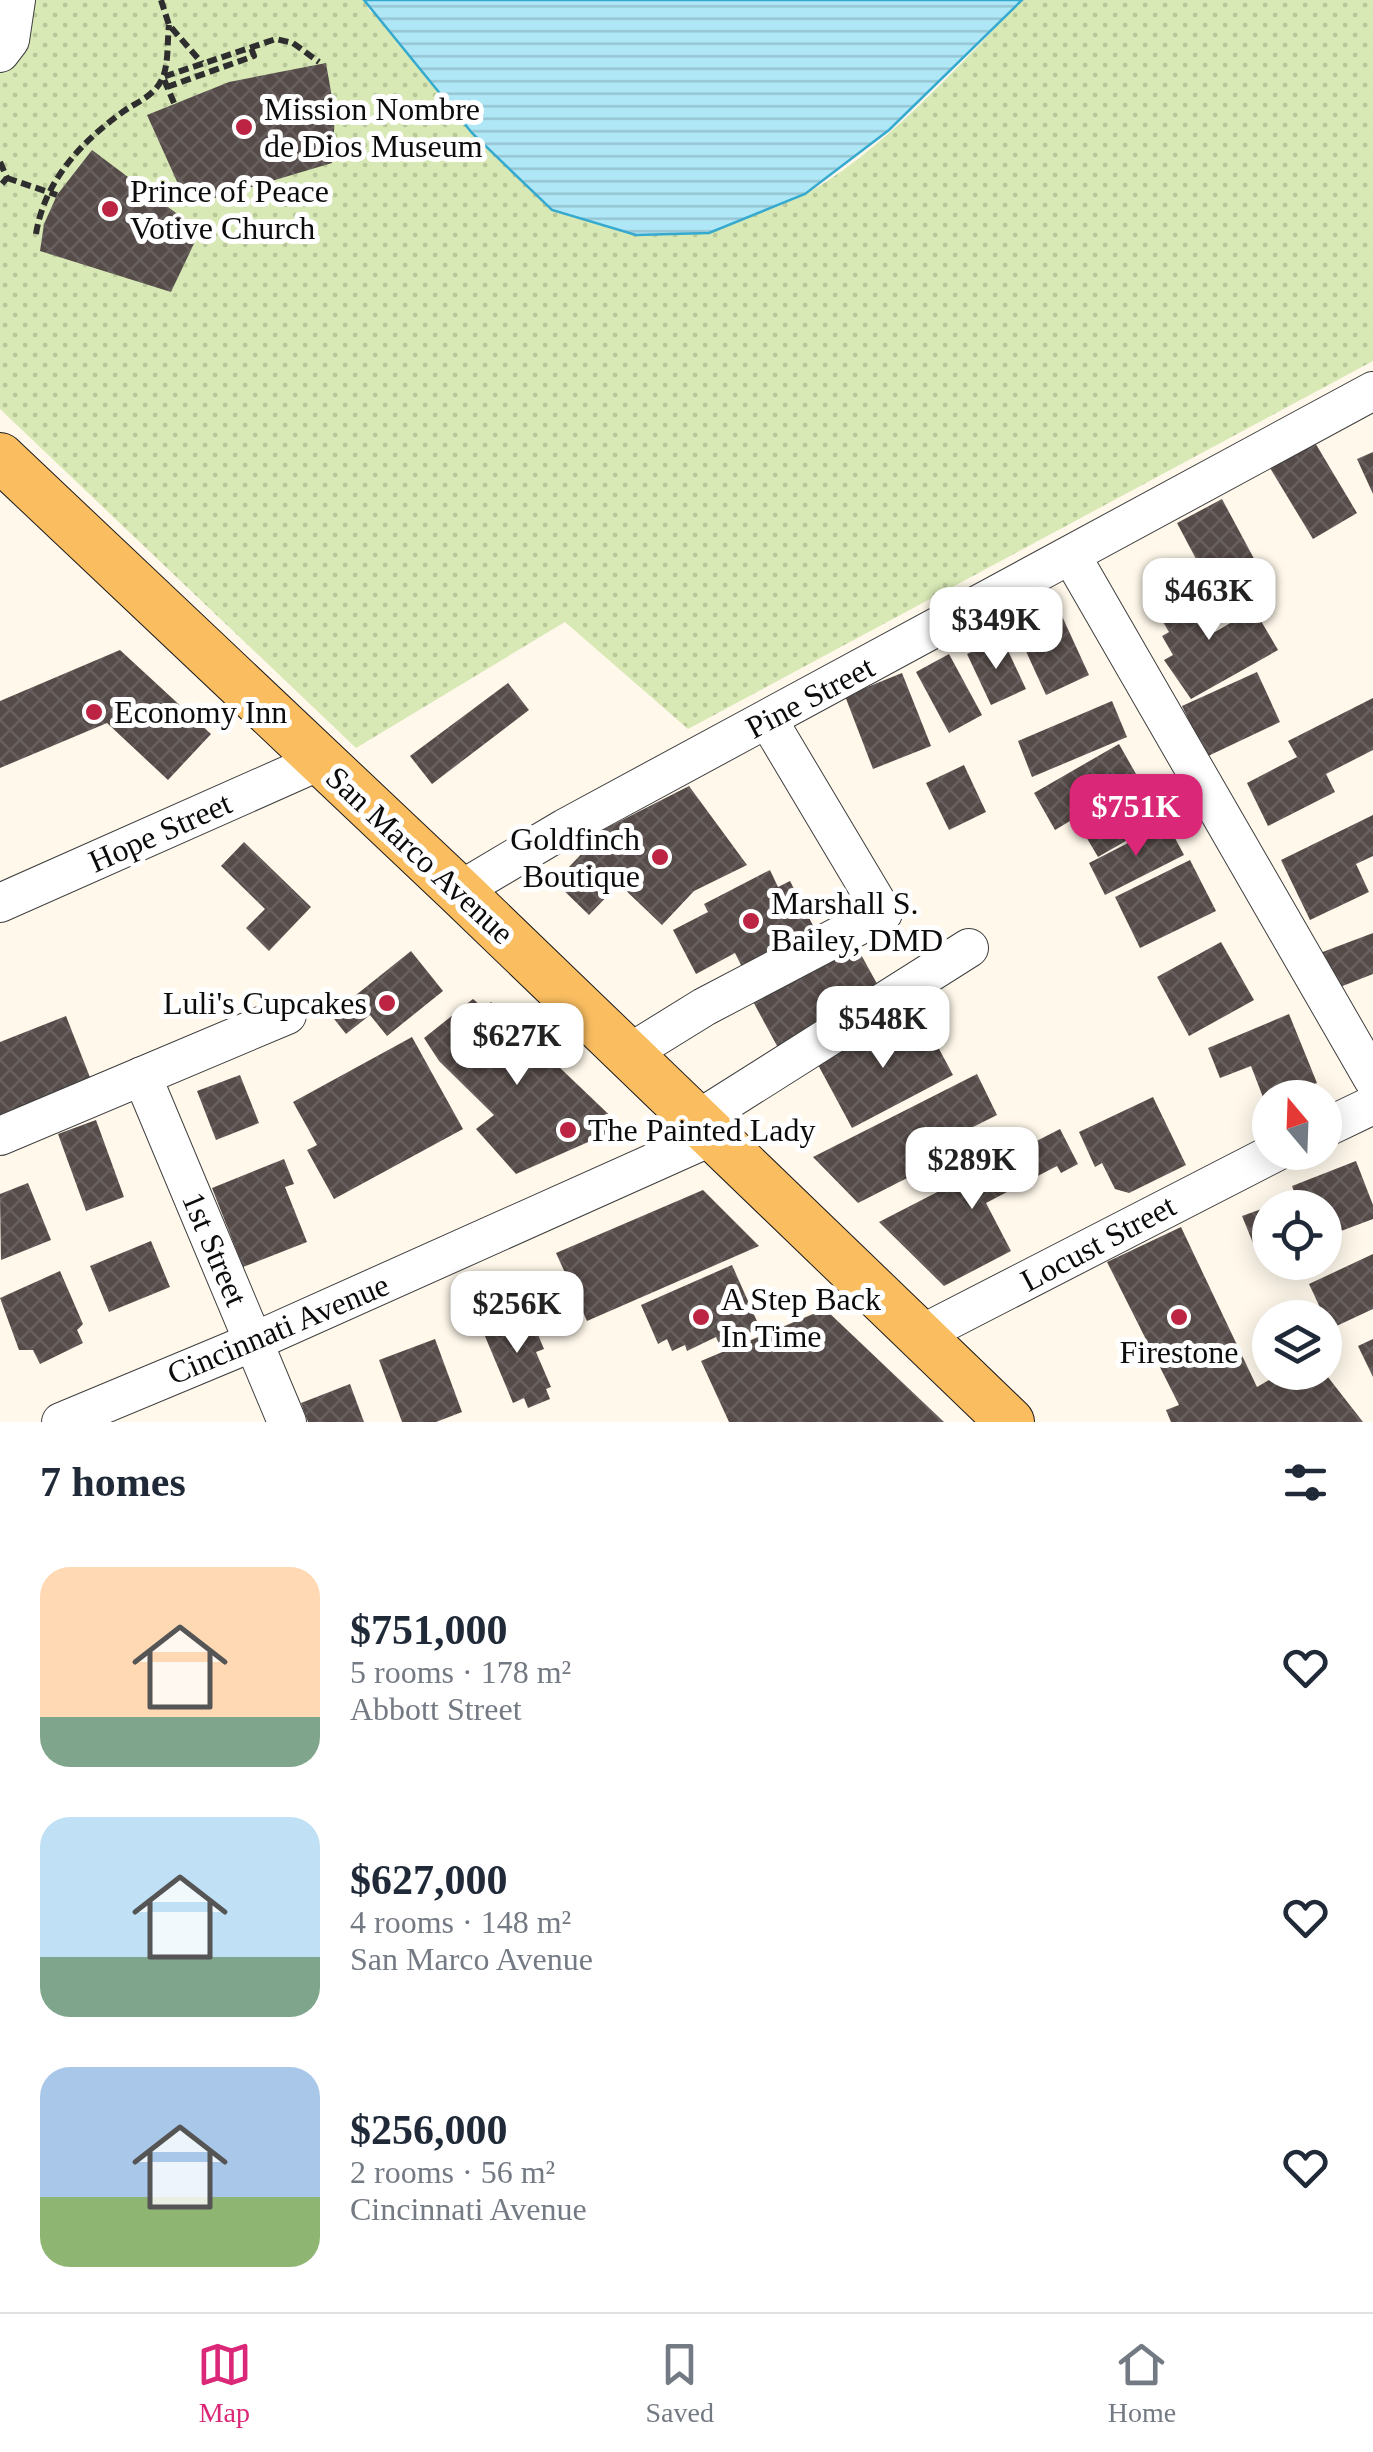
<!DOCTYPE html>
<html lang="en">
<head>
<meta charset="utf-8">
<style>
  :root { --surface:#fff; --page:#f2f2f3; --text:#1f2937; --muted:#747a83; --line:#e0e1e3; --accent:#db2777 }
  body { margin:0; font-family:Georgia,serif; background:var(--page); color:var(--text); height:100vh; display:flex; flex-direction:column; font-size:38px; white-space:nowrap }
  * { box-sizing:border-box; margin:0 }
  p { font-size:32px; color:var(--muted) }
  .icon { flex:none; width:55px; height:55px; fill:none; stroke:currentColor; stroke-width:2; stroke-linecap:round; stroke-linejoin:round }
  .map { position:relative; height:1422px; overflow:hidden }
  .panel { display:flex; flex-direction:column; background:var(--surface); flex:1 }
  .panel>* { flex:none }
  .needle { width:65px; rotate:341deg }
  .controls { position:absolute; left:1252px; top:1080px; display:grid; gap:20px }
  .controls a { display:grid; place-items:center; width:90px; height:90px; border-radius:50%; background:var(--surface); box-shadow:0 5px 25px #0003; font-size:50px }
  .price { position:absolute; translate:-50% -85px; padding:0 22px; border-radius:20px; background:#fff; color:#222; font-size:32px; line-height:65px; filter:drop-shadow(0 2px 5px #0008) }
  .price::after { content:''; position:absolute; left:50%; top:60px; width:30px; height:22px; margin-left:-15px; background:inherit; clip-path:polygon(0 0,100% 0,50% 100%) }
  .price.current { background:var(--accent); color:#fff }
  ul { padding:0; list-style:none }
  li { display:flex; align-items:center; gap:30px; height:250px; padding:0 40px }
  li span { display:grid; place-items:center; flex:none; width:280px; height:200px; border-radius:30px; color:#555 }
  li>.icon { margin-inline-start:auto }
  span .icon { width:120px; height:120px; fill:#fffc; stroke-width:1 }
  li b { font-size:42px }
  h2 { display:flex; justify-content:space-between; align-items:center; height:120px; padding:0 40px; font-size:42px }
  .tab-bar { display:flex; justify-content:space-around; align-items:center; height:140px; border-top:2px solid var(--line); background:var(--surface); font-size:28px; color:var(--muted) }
  .tab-bar a { display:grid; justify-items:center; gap:5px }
  .tab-bar .current { color:var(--accent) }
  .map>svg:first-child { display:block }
  .grass { fill:url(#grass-dots) }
  .water { fill:url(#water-rules); stroke:#36a9ce; stroke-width:2.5 }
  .building { fill:url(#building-cross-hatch) }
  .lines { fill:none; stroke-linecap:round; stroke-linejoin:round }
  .minor-casing { stroke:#3f3f3f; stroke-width:40 }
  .major-casing { stroke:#1d1d1d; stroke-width:50 }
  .path { stroke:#2e2e2e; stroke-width:6; stroke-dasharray:10 5; stroke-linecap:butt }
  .minor { stroke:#fff; stroke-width:38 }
  .major { stroke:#fabd60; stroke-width:48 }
  .poi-dot { fill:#bd2342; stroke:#fff; stroke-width:4 }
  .labels { text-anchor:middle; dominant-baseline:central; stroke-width:10; stroke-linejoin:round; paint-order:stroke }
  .poi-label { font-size:32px; fill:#0c0c0c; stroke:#fff; text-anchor:start }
  .street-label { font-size:32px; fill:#0c0c0c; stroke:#fff }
</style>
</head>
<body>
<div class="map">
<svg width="1373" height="1422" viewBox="0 0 1373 1422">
  <defs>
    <pattern id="grass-dots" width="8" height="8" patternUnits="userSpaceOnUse" patternTransform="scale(2.5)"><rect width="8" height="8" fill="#d8e9b5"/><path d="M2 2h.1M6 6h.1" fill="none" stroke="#b8c79a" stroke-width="1.8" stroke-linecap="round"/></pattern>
    <pattern id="water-rules" width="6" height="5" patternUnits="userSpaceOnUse" patternTransform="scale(2.5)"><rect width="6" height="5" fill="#b0e7f7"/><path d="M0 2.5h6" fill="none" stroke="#96c5d3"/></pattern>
    <pattern id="building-cross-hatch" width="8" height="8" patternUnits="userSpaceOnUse" patternTransform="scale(2.5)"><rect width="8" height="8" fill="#554b48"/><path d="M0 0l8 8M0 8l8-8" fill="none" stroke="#68605e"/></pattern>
  </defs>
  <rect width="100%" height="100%" fill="#fff8eb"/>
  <!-- grass -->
  <path class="grass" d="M30,0H364L370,11L726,225C752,216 780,207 805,194C878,156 964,60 1022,0H1373V361L688,729L565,622L356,748L0,409V74Z"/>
  <!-- water -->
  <path class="water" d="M364,0H1022L889,130L805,194L709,233L636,235L552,210L472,133Z"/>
  <!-- building -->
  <g class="building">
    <path d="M326,63L335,115L332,163L188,206L147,115L229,82Z"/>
    <path d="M92,150L200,231L171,292L40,251L44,224L57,195Z"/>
    <path d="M1314,441L1357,513L1313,539L1270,468Z"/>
    <path d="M1373,452V494L1357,459Z"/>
    <path d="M1222,499L1258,566L1213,591L1177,523Z"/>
    <path d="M1191,585L1215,632L1254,609L1278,650L1191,699L1164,660L1173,655L1162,636L1169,632L1154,607Z"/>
    <path d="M1050,590L1089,675L1046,695L1007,610Z"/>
    <path d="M1002,638L1026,689L991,705L967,654Z"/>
    <path d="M120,650L211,734L168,780L107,723L0,768V701Z"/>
    <path d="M949,654L982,715L949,733L916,672Z"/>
    <path d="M1257,672L1280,722L1206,757L1182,706Z"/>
    <path d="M902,673L931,746L873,769L845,696Z"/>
    <path d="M508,683L529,710L432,784L410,756Z"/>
    <path d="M1373,698V750L1326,774L1335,792L1268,826L1247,783L1297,757L1288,741Z"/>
    <path d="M1112,701L1127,737L1032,777L1018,741Z"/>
    <path d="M1119,744L1162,820L1098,857L1075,818L1055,830L1034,793Z"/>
    <path d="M964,765L986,812L949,830L926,783Z"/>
    <path d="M689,786L747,865L694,891L662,925L619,884L589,915L555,882L585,850L577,843Z"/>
    <path d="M1373,815V856L1356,864L1369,892L1310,920L1281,860Z"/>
    <path d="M1167,823L1184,855L1105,895L1089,863Z"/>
    <path d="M244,842L311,907L269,951L246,928L265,909L221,866Z"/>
    <path d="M1190,860L1216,911L1140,948L1115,897Z"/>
    <path d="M770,870L778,887L790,881L820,939L747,977L735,953L696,974L673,930L708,912L704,904Z"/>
    <path d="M1373,933V974L1335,989L1320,953Z"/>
    <path d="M853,940L881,991L782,1055L750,996Z"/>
    <path d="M1221,942L1254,1000L1189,1036L1157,977Z"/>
    <path d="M411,951L443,991L387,1036L370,1015L346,1034L331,1015Z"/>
    <path d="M473,999L485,1009L491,1002L622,1127L516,1174L476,1129L494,1115L439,1061L424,1038Z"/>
    <path d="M1289,1014L1317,1083L1284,1098H1270L1266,1105L1251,1066L1220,1078L1208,1048Z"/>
    <path d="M66,1016L93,1085L0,1122V1042Z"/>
    <path d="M904,1017L916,1040L930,1032L953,1075L852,1128L817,1063Z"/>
    <path d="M412,1037L463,1129L334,1199L307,1150L317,1145L293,1102Z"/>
    <path d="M977,1074L997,1115L967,1130L974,1144L858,1203L813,1157Z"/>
    <path d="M240,1075L259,1123L216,1140L197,1091Z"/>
    <path d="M1153,1097L1186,1165L1129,1193L1115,1189L1102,1163L1095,1167L1079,1132Z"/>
    <path d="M96,1120L124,1197L86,1211L58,1134Z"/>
    <path d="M1060,1129L1078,1164L1061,1173L1057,1166L986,1203L1011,1251L944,1286L879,1222Z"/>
    <path d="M284,1159L294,1184L285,1187L307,1242L243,1267L212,1188Z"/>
    <path d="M1356,1161L1373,1205V1219L1325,1237V1208H1300L1292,1186Z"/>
    <path d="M28,1183L51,1240L1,1260L0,1194Z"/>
    <path d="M703,1190L759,1246L587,1321L556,1253Z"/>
    <path d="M1270,1206V1243L1255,1248L1242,1216Z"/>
    <path d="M1181,1227L1257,1387L1283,1372H1324L1363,1422H1171L1166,1410L1179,1405L1107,1262Z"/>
    <path d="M151,1241L170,1287L109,1312L90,1266Z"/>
    <path d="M1373,1254V1309L1330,1329L1309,1284Z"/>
    <path d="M732,1265L760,1328L720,1346L716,1337L687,1351L685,1345L672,1351L667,1339L658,1344L641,1305Z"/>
    <path d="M60,1271L83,1324L77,1330L83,1343L40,1364L33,1350H19L0,1298Z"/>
    <path d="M515,1306L520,1319L525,1317L534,1325L544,1349L536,1352L551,1387L546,1389L550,1399L528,1408L524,1398L513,1403L479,1322Z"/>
    <path d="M825,1309L944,1422H729L701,1361Z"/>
    <path d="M435,1339L462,1412L436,1422H402L379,1360Z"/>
    <path d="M1373,1339V1377L1358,1346Z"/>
    <path d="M350,1384L364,1422H308L301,1403Z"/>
  </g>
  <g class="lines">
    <defs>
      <g id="minor">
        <path d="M0,53L10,40L16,0"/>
        <path d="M1072,557L1373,1079"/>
        <path d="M459,891L565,828L1373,391"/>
        <path d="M0,903L320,761"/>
        <path d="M628,1054L704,1007L883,913L768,720"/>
        <path d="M142,1076L287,1422"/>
        <path d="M697,1120L969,948"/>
        <path d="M1325,1128L1373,1105"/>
        <path d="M0,1136L287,1015"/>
        <path d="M920,1335L1276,1152"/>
        <path d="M61,1422L253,1342L713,1136"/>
      </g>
      <path id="major" d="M0,457L459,891L1010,1422"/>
    </defs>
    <!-- minor casing -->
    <use href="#minor" class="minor-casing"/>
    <!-- major casing -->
    <use href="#major" class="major-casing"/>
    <!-- path -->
    <g class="path">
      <path d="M161,0L169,25L202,63"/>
      <path d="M167,87L254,56L250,45"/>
      <path d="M174,103L163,77L276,39L293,43L319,62"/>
      <path d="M0,162L7,178L0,186"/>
      <path d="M7,178L57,195"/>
      <path d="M36,234C44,183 79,144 120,114C135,102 153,98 162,79C169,65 167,41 169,25"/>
    </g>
    <!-- minor -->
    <use href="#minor" class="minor"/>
    <!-- major -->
    <use href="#major" class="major"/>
  </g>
  <!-- markers -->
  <g class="poi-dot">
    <circle cx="244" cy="127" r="10"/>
    <circle cx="110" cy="209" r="10"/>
    <circle cx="94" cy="712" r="10"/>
    <circle cx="660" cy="857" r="10"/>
    <circle cx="751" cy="921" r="10"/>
    <circle cx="387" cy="1003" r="10"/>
    <circle cx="568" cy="1130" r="10"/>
    <circle cx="701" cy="1317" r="10"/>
    <circle cx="1179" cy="1317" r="10"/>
  </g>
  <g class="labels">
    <!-- poi labels -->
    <g class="poi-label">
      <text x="264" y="109">Mission Nombre<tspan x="264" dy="37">de Dios Museum</tspan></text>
      <text x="130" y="191">Prince of Peace<tspan x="130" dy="37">Votive Church</tspan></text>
      <text x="114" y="712">Economy Inn</text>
      <text x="640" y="839" text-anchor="end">Goldfinch<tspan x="640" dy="37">Boutique</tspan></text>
      <text x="771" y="903">Marshall S.<tspan x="771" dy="37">Bailey, DMD</tspan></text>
      <text x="367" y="1003" text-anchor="end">Luli's Cupcakes</text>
      <text x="588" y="1130">The Painted Lady</text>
      <text x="721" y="1299">A Step Back<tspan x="721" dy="37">In Time</tspan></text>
      <text x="1179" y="1352" text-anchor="middle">Firestone</text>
    </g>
    <!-- street labels -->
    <g class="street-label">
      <text transform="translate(810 697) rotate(-28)">Pine Street</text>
      <text transform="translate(160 832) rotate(-24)">Hope Street</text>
      <text transform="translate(420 855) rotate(43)">San Marco Avenue</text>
      <text transform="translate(1098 1243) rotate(-28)">Locust Street</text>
      <text transform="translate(215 1249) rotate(67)">1st Street</text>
      <text transform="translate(278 1329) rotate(-23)">Cincinnati Avenue</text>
    </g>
  </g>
</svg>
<div class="controls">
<a><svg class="needle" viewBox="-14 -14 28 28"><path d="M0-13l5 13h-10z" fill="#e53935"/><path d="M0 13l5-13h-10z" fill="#747a83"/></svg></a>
<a><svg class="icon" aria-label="locate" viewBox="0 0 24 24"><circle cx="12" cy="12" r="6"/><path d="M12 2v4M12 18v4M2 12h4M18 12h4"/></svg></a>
<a><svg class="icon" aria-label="layers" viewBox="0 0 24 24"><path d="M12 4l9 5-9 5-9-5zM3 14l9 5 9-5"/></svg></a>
</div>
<b class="price" style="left:1209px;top:643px">$463K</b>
<b class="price" style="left:996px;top:672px">$349K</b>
<b class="price current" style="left:1136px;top:859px">$751K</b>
<b class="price" style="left:883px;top:1071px">$548K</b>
<b class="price" style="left:517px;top:1088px">$627K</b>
<b class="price" style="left:972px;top:1212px">$289K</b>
<b class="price" style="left:517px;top:1356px">$256K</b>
</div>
<section class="panel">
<h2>7 homes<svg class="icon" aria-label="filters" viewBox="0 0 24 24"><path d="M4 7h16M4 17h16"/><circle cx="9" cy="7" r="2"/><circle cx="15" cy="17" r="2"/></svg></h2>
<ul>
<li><span style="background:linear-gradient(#ffd9b3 75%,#7fa58c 0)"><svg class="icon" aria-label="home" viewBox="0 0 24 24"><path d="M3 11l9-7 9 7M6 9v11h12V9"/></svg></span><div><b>$751,000</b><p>5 rooms · 178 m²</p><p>Abbott Street</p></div><svg class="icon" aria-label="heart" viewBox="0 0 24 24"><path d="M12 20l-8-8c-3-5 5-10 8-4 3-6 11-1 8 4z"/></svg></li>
<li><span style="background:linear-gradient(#bfe0f5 70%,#7fa58c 0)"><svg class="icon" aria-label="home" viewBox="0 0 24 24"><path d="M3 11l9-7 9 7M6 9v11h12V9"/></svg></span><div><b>$627,000</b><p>4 rooms · 148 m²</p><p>San Marco Avenue</p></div><svg class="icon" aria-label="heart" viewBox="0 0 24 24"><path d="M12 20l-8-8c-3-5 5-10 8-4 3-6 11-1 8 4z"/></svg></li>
<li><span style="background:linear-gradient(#a9c7e8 65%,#8fb573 0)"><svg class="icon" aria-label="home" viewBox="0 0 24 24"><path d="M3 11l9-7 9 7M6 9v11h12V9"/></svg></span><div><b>$256,000</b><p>2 rooms · 56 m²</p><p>Cincinnati Avenue</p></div><svg class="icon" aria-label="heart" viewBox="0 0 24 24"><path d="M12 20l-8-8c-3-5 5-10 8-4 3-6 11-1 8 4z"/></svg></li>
</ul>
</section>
<nav class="tab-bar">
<a class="current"><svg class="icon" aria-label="map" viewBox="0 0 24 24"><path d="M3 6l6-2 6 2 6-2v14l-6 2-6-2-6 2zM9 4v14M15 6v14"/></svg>Map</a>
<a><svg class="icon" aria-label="saved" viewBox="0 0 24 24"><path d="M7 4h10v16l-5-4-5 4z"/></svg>Saved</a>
<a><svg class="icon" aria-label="home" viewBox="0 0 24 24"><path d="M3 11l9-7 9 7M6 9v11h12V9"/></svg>Home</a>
</nav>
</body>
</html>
